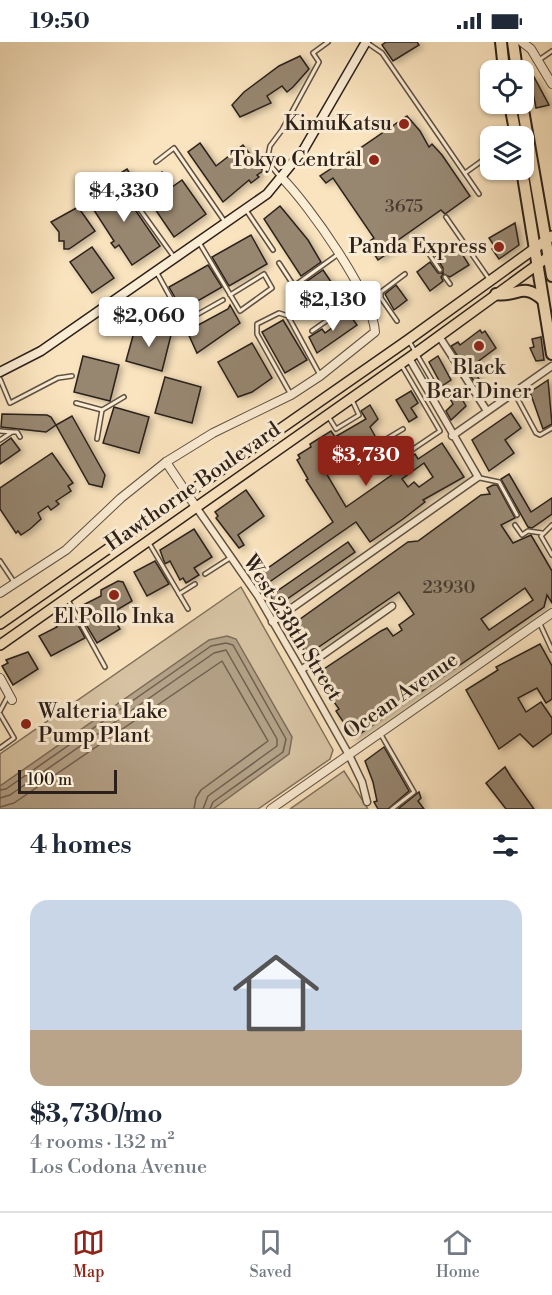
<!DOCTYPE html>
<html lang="en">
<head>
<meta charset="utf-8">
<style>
  :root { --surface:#fff; --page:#f2f2f3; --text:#1f2937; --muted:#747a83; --line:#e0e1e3; --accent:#8f2418 }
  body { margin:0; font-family:"Libre Bodoni",serif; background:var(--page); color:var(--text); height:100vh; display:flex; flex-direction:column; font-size:22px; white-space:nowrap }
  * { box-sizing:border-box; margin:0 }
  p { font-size:20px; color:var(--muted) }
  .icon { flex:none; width:33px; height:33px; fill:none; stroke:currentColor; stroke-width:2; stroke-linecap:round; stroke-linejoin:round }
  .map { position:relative; height:767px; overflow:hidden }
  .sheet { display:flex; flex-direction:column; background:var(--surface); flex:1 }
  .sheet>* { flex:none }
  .buttons { position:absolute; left:480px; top:18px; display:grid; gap:12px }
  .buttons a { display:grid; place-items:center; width:54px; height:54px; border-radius:12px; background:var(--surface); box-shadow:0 2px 4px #0004; font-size:30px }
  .scale { position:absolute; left:18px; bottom:15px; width:99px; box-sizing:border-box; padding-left:6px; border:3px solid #2b201a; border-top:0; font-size:16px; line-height:21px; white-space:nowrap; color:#2b201a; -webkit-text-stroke:4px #fcedd5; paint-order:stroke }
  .price { position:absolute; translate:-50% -51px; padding:0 14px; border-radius:6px; background:#fff; color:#222; font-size:20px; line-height:39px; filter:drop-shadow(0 2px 3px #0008) }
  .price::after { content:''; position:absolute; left:50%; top:36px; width:18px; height:14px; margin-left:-9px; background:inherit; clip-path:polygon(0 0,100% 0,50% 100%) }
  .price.active { background:var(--accent); color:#fff }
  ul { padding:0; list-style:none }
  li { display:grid; align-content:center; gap:12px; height:318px; padding:0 30px }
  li+li { border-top:2px solid var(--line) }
  li span { display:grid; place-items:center; height:186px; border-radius:18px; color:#555 }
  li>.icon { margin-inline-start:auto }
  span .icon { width:108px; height:108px; fill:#fffc; stroke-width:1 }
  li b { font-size:26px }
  h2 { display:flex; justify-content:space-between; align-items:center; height:72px; padding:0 30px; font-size:26px }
  .status { display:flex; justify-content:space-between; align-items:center; height:42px; padding:0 30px; background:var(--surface); direction:ltr }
  .status svg { height:16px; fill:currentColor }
  .menu { display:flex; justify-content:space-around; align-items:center; height:84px; border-top:2px solid var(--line); background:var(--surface); font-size:16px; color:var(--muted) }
  .menu a { display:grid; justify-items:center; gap:3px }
  .menu .active { color:var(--accent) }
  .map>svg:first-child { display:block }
  .green { fill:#d7c3a3; stroke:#81725e; stroke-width:1.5 }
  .water { fill:#b4a187; stroke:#7d6d5b; stroke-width:1.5 }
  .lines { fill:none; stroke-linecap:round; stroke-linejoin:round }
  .shore { stroke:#706050; stroke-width:1.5 }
  .building { fill:#978670; stroke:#2b201a; stroke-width:1.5; fill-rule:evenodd; filter:url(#shadow) }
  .service-casing { stroke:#5f5143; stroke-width:6 }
  .minor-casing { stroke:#5f5143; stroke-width:9 }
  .tertiary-casing { stroke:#5f5143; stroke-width:10 }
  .secondary-casing { stroke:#2b201a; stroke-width:11 }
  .primary-casing { stroke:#2b201a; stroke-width:12 }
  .trunk-casing { stroke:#2b201a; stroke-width:14 }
  .service { stroke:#fcedd5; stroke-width:3 }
  .minor { stroke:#fcedd5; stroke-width:6 }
  .tertiary { stroke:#fcedd5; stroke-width:8 }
  .secondary { stroke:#fcedd5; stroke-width:8 }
  .primary { stroke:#fae4bf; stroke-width:9 }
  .trunk { stroke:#fae4bf; stroke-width:10 }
  .poi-dot { fill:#8f2418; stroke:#fcedd5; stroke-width:2 }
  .labels { text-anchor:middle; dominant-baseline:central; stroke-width:6; stroke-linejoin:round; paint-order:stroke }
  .number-label { font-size:18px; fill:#463a30 }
  .poi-label { font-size:21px; fill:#2b201a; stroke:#fcedd5; text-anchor:end }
  .street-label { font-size:21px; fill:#2b201a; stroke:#fcedd5 }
</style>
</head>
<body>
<div class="status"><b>19:50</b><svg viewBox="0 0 49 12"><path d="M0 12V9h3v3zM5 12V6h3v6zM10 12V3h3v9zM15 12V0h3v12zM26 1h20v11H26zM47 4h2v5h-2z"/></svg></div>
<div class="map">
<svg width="552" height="767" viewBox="0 0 552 767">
  <defs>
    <filter id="shadow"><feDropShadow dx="3.5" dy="2" stdDeviation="3" flood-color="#0004"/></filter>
  </defs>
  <rect width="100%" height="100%" fill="#fae4bf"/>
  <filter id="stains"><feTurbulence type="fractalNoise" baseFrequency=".00333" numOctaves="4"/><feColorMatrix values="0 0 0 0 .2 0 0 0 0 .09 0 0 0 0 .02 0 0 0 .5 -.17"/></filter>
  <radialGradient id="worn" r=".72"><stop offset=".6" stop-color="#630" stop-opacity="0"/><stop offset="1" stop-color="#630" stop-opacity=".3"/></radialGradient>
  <!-- green -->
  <g class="green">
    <path d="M241,545L333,708L330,717L258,767H0V712Z"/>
    <path d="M344,729L368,767H290Z"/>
  </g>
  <!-- water -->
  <path class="water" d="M227,594L236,597L292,695L289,712L213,767H0V744L209,598Z"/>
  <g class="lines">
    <!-- shore -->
    <g class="shore">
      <path d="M0,748L6,747L211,604L226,601L233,603L286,697L283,710L213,760L210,767"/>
      <path d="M0,756L10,753L214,611L226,608L277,697V704L208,754L203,767"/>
      <path d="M0,765L14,761L222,619L268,699L201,748L196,756L194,767"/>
    </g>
  </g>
  <!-- building -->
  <g class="building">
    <path d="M386,0H417L419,3L393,19L382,3Z"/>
    <path d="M300,14L309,27L293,45L287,50L282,44L267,54L271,61L240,75L232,63L244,50L279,24Z"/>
    <path d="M530,35H534L549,63L536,66Z"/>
    <path d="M407,74L420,89L429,105L432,102L442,113L470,154L445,172L441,168L394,201L397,205L378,218L367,201L374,196L333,136L326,141L320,134L332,126L330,124L349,110L350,113Z"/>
    <path d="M200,101L216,124L243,103L263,129L257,133L259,135L251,141L249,138L223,160L188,110Z"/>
    <path d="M127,127L139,146L132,150L119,132Z"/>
    <path d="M162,130L172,145L182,138L206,172L174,195L140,145Z"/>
    <path d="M116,140L160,204L132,223L119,203L115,206L111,201L114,199L88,159L102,147L103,149Z"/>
    <path d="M280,164L308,198L321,220L301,234L264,177Z"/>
    <path d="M78,165L95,189L69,207H64V199H59V190L51,180Z"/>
    <path d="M515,181L519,203L499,217L492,207L495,205L489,196Z"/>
    <path d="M251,193L267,222L229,244L212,215Z"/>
    <path d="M454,199L469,223L450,235L443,232L441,235L443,239L430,249L417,230L430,220L438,231H443V226L433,210Z"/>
    <path d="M92,205L114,236L92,251L70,220Z"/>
    <path d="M208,223L222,245L182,268L169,245Z"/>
    <path d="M323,228L342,256L322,270L303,242Z"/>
    <path d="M396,243L407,258L394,268L385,252Z"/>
    <path d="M230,263L240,281L197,311L187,289L228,267Z"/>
    <path d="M347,269L357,283L317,311L309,295L322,287L325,291L336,283L333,279Z"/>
    <path d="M283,278L307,318L285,331L262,290Z"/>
    <path d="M136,283L171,293L162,329L126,319Z"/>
    <path d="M480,288L482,291L485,289L496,306L472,324L483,345L479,347L451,304L458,300L460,303Z"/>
    <path d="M541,295L544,318L536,319L530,306L534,305L532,297Z"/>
    <path d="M252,301L272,336L252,350L238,355L218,320Z"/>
    <path d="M83,314L119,323L110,359L74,350Z"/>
    <path d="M438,314L451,338L442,344L429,320Z"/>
    <path d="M165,335L201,345L192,381L155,371Z"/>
    <path d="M548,338L552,382L543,387L530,350Z"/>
    <path d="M460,346L466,356L462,357L466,364L451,378L446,369L453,362L448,353Z"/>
    <path d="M411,349L418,361L411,366L417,375L409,380L396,358Z"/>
    <path d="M370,363L378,377L370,385L389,419L366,431L354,410L326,431L346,465L396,430L394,426L415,412L418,417L442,401L464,435L423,458L425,460L403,477L370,500L356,480L265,543L258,533L333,480L306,438L308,437L297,418L300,416L298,413L311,405L310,402L331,389L335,395L366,377L361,369ZM424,421L433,435L419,445L414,440L408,445L402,437Z"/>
    <path d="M114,365L149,375L139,411L103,401Z"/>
    <path d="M511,371L521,386L505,398L514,411L489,429L472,398Z"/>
    <path d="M2,372L47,373L51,375L56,383L46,390L1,385Z"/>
    <path d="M72,374L105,433L102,445L89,442L56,383Z"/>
    <path d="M11,396L20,408L0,422V404Z"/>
    <path d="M52,411L73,441L68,444L71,449L56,459L59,462L51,468L48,464L38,471L41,477L30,487L21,493L18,489L16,491L0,467V446Z"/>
    <path d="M509,432L531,470L552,456V472L532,486L528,485L501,437Z"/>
    <path d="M493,443H497L515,476L501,483L513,501L531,493L552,529V561L547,553L544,565L354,696L336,669L339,667L315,633L381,589L387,586L393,594L402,588L399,583L414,572L399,550L307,613L289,585L408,500L418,499L481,453L490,452L487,446ZM525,546L533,558L489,588L481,577Z"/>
    <path d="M246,448L264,474L238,493L244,503L239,506L216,476L218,474L215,470Z"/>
    <path d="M194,487L212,515L194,526L199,533L186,541L183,536L180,538L170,519L165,522L160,508Z"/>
    <path d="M348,500L355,510L277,564L270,554Z"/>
    <path d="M155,519L169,542L147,554L134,530Z"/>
    <path d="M118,539L123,540L132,559L115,569L118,575L114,577L120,587L97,601L79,571L81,564L101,554V548Z"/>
    <path d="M72,572L85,596L51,614L39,594L57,585L55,582Z"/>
    <path d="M540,602L552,624V657L546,661L537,646L518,656L526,670L541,660L552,676V691L533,705L520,692L499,707L466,648L498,628L496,625Z"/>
    <path d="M28,610L38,627L13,643L2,624L8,621L6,618Z"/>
    <path d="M384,705L409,749L388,767H378L374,760L377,759L373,740L365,719Z"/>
    <path d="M505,725L511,735L534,767H506L486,741Z"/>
    <path d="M419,750L421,756L418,759L424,767H398Z"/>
  </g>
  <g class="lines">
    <defs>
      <g id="service">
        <path d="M366,0L382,11L479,152"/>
        <path d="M539,18L552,9"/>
        <path d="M156,120L174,106L225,180"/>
        <path d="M465,131L490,113"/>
        <path d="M280,135L267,119L270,104L282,88L319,20L313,11L328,0"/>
        <path d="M118,137L174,215"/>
        <path d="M246,168L273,208"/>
        <path d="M446,175L489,237"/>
        <path d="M200,202L240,269L272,246L264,232L230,253"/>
        <path d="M425,206L440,228"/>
        <path d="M279,221L294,244L337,213"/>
        <path d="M157,231L184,280L223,258"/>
        <path d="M445,235L450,242"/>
        <path d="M294,244L312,272"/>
        <path d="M397,279L381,256V250L405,232"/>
        <path d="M312,289L362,254"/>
        <path d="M409,299L437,347"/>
        <path d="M402,324L440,389L394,420L383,399L403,387"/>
        <path d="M0,337L10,361L58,336L72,334"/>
        <path d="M496,349L500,359"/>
        <path d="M290,351L257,292V282L279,271L288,274L320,333"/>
        <path d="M515,352L536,391L540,393L552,386"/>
        <path d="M76,361L102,368"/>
        <path d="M328,374L336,387L359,373L352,358"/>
        <path d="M0,389L12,390L0,398"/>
        <path d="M12,390H17L20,395"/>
        <path d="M97,397L102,368L124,355"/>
        <path d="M480,436L499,440L517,473"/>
        <path d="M515,483L522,493L528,489L542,491"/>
        <path d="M552,483L541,494L552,513"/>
        <path d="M149,501L188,567"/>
        <path d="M0,519L14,540"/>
        <path d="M205,532L230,516"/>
        <path d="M179,552L195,542"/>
        <path d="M68,558L105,625"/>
        <path d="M540,582L552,608"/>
        <path d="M0,669L8,654"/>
        <path d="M0,672L14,696L0,706"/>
        <path d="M380,691L414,750L392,767"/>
      </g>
      <g id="minor">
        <path d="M439,294L487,369"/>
        <path d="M452,394L552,324"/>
        <path d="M196,465L258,554L301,628L349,713L362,740L367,760"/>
        <path d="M272,580L478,435L409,316"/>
        <path d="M301,628L392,564"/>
      </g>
      <g id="tertiary">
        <path d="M522,0L531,7L552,42"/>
        <path d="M166,420L196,465"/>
        <path d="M0,551L66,508L121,456L166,420L213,391L291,353L320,334L375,290C373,253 308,162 282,136"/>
        <path d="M0,636L12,658"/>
        <path d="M271,767L552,571"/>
      </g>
      <path id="secondary" d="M0,330L41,309L267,152L304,107L366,0"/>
      <g id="primary">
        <path d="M0,582L408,298L552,194"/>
        <path d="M0,603L416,311L552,212"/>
      </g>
      <g id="trunk">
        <path d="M501,0L504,28"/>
        <path d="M513,0L517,28"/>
        <path d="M510,62L516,94"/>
        <path d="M522,62L552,234"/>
        <path d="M522,128L552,312"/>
        <path d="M496,252C517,256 522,239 543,258"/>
      </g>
    </defs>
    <!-- service casing -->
    <use href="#service" class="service-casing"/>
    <!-- minor casing -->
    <use href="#minor" class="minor-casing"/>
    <!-- tertiary casing -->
    <use href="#tertiary" class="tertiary-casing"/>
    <!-- secondary casing -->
    <use href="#secondary" class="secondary-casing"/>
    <!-- primary casing -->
    <use href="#primary" class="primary-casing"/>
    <!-- trunk casing -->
    <use href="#trunk" class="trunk-casing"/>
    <!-- service -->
    <use href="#service" class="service"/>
    <!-- minor -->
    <use href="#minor" class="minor"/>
    <!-- tertiary -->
    <use href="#tertiary" class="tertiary"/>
    <!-- secondary -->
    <use href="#secondary" class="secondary"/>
    <!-- primary -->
    <use href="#primary" class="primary"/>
    <!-- trunk -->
    <use href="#trunk" class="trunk"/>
  </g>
  <!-- markers -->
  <g class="poi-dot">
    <circle cx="404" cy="82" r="6"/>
    <circle cx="374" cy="118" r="6"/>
    <circle cx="499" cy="205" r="6"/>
    <circle cx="479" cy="304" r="6"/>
    <circle cx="114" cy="553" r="6"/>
    <circle cx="26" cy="682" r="6"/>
  </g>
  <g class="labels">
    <!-- number labels -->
    <g class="number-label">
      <text x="404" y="164">3675</text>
      <text x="449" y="545">23930</text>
    </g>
    <!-- poi labels -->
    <g class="poi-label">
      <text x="392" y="82">KimuKatsu</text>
      <text x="362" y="118">Tokyo Central</text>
      <text x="487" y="205">Panda Express</text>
      <text x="479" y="326" text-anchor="middle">Black<tspan x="479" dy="24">Bear Diner</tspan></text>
      <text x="114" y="575" text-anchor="middle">El Pollo Inka</text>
      <text x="38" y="670" text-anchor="start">Walteria Lake<tspan x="38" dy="24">Pump Plant</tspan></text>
    </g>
    <!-- street labels -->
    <g class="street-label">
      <text transform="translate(193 445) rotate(-35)">Hawthorne Boulevard</text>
      <text transform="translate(292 586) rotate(58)">West 238th Street</text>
      <text transform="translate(401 654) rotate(-35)">Ocean Avenue</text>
    </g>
  </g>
  <rect width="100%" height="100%" filter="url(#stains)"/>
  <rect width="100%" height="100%" fill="url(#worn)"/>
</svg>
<div class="buttons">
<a><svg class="icon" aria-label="locate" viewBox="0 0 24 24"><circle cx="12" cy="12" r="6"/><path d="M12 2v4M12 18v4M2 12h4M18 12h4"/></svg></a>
<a><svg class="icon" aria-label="layers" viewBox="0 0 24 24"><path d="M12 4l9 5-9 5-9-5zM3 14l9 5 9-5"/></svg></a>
</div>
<div class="scale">100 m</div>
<b class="price" style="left:124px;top:181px">$4,330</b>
<b class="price" style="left:333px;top:290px">$2,130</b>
<b class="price" style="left:149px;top:306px">$2,060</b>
<b class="price active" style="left:366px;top:445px">$3,730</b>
</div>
<section class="sheet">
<h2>4 homes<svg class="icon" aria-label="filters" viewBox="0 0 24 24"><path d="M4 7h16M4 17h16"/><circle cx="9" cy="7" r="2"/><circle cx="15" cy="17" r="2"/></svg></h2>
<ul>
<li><span style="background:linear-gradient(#c9d6e8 70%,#b9a48a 0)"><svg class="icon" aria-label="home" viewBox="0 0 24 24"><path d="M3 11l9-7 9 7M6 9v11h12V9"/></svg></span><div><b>$3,730/mo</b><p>4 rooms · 132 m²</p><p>Los Codona Avenue</p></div></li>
</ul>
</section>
<nav class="menu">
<a class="active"><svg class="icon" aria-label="map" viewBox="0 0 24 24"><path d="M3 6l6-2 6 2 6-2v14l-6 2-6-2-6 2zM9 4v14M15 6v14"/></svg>Map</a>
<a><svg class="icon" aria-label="saved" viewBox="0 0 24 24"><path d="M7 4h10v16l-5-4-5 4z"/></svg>Saved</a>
<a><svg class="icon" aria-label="home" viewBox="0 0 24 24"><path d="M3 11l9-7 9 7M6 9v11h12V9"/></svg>Home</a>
</nav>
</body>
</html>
